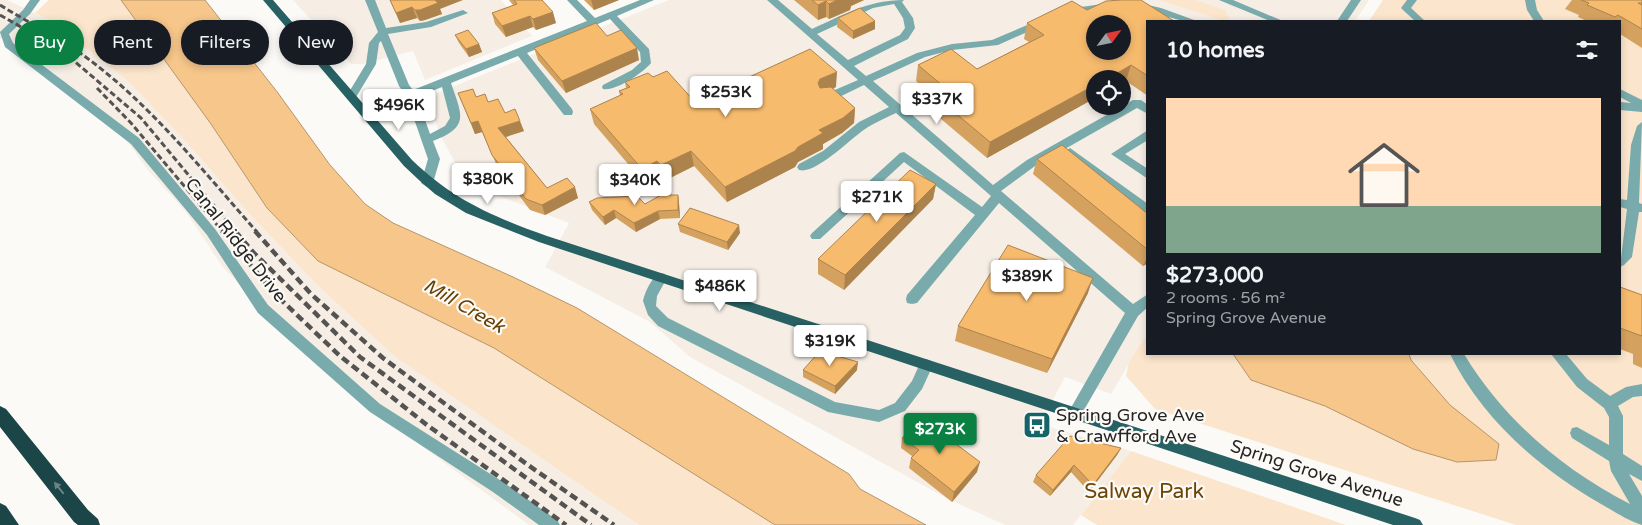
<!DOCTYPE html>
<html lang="en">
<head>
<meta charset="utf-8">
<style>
  :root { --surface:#171b24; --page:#242831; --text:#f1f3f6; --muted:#9ea1a6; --line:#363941; --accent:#0b8043 }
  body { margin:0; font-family:"Varela Round",sans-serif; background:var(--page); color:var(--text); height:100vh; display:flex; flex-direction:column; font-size:19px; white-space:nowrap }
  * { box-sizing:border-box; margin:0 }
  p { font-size:16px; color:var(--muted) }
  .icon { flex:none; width:28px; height:28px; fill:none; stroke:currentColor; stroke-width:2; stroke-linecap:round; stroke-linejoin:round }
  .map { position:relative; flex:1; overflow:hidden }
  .drawer { position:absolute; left:1146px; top:20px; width:475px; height:335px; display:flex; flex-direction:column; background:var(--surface); border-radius:0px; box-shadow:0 2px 8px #0003 }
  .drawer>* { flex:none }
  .banner { position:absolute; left:15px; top:20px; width:475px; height:45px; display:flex; gap:10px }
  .needle { width:32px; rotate:57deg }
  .buttons { position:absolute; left:1086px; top:15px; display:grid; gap:10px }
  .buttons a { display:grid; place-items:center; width:45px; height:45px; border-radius:50%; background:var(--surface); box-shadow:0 2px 8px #0003; font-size:25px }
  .price { position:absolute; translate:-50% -42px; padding:0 11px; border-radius:5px; background:#fff; color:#222; font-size:16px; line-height:32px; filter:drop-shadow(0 1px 2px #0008) }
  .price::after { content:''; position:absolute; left:50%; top:30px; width:15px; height:11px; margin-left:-8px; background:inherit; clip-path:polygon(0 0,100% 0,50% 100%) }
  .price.on { background:var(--accent); color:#fff }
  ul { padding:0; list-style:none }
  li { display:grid; align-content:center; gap:10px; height:265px; padding:0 20px }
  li+li { border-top:1px solid var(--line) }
  li span { display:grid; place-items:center; height:155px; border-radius:0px; color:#555 }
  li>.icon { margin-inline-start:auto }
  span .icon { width:90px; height:90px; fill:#fffc; stroke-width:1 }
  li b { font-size:21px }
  h2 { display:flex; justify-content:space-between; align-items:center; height:60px; padding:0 20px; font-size:21px }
  .chip { padding:0 18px; border-radius:22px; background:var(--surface); box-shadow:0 2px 8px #0003; font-size:18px; line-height:45px }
  .chip.on { background:var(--accent); color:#fff }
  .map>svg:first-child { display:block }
  .built { fill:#f6eee5; fill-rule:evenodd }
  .green { fill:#fbe5cc }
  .water { fill:#f6c68a; stroke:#b7956b }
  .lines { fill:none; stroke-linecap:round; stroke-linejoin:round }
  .minor { fill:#79abac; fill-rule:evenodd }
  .major { fill:#276163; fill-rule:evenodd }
  .highway { fill:#1b4547; fill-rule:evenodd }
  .rail-far1 { stroke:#545352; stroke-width:3; stroke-dasharray:6 3; stroke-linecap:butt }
  .rail { stroke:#545352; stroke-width:4.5; stroke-dasharray:8 4.5; stroke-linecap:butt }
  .wall { fill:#d4a15f }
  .shaded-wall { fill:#ad834d }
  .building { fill:#f7bb6e; stroke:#ad834d; fill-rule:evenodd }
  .oneway { fill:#6a8485 }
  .labels { text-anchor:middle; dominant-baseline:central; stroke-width:4.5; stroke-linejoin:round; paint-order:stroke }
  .street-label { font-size:18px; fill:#252423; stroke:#fcfaf7 }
  .poi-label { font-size:18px; fill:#252423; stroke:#fcfaf7; text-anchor:start }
  .water-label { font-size:19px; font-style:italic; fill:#664000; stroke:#fcfaf7 }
  .near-park-label { font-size:21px; fill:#6d4606; stroke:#fcfaf7 }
</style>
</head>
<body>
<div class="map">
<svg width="1642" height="525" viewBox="0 0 1642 525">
  <rect width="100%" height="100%" fill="#fcfaf7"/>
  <!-- built -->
  <g class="built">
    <path d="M0,0H7L52,21L129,82L189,145L245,209L317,285L394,356L639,525H529L420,445L293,342L222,266L186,212L147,169L112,120L25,51L0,38Z"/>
    <path d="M293,0H501L532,36L425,80L413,51L363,64H351Z"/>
    <path d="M669,0H1369L1355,21H1148L1147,334L1111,394L1065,377L1040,424L1131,451L1073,525H1005L948,499L690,357L650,322L545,267L569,223L486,191L458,168L440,135L427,97ZM1095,24H1122V51H1095ZM1095,79H1122V106H1095Z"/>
  </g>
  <!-- green -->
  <g class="green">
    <path d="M49,0H121L211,124L267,208L318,261L494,348L775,525H639L579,484L394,356L317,285L245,209L189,145L129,82L52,21L35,13Z"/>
    <path d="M1160,0H1195L1225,10L1230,21H1224Z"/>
    <path d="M1383,0H1642V525H1516L1155,409L1126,376L1129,362L1147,334L1148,354H1620V21H1369Z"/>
    <path d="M1131,451L1346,525H1097L1081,515Z"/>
  </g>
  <!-- water -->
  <g class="water">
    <path d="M121,0H205L278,93L330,165L365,204L393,223L513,277L577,308L849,474L860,489L926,525H775L494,348L318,261L267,208L211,124Z"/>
    <path d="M1233,354H1409L1411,360L1450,405L1499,444L1496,460L1457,462L1413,449L1325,406L1251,380Z"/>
  </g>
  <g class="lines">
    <!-- minor -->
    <g class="minor">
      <path d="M30,0H40L30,14L9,34L13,43L139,138L215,229L268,305L380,404L503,482L557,520L560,525H539L493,492L370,412L258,313L207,235L131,144L5,47L0,32L23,10Z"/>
      <path d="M365,0H375L386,28L426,22L463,10L468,13L431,27L388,34L409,85L413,90L587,21L567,0H577L595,18L640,0H654L617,16L649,49L651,63C644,72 615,92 603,89L602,87L603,85L632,70L641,62L640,52L610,19L527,53L572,109L573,112L572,115H564L518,56L451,83C462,115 470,127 433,141L440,159L433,183L427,187L421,183L428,159L406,96L399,86L381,41L379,43L376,64L355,99L351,101L346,97L366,64L369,43L378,32ZM442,87L450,118L445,126L430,134L417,97Z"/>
      <path d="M767,0H778L812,29C843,15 868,0 904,0L902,2L913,18L915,28L908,39L854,66L866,76L917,53L952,44L992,40L1037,21H1043V25L998,45L952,50L925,57L873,81L993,185L1027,160L1133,100H1141L1148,105V114L1137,108L1035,166L1001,191L1133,304L1148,294V307L1138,316L1080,417L1075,419L1070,417L1068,413L1125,313L999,203L917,303L912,304L907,303L906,299L907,295L975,215L904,162L820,239H812L810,236L812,233L900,153L904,152L982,207L991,196L896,113C886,118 876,122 868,127C853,136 816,175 799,170L797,167L799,164L823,151L859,122L889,107L864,85L829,102H821L820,99L821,96L858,80ZM894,4L903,18L905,28L900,35L848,60L817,34L873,8Z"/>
      <path d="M1219,0H1233L1283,21H1270Z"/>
      <path d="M1351,0H1361L1347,21H1337Z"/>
      <path d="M1407,0H1417L1411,8L1425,21H1415L1403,10L1401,8Z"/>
      <path d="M1525,0H1535L1537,10L1544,21H1534L1527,10Z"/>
      <path d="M1109,3L1114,6L1112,8L1067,15L1062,12L1067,9Z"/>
      <path d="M1139,3L1161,8L1197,21H1183L1136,8L1134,6Z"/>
      <path d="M1620,89L1642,100V112L1620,110V102L1631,103L1620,97Z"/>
      <path d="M1642,122L1639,203L1642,204V212H1639L1632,257L1624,265L1620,267L1627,209L1620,207V199L1627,200L1631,145L1637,126Z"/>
      <path d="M1148,130V140L1125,154L1148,169V179L1111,154Z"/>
      <path d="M1070,148L1148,204V215L1066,155L1064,152Z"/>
      <path d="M661,273L665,274L667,278L657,296L656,306L668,318L835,402L879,410L895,403L912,381L921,361L926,359L931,361L933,365L922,389L905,411L879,422L828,412L658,326L648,315L643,301C645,292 652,276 661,273Z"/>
      <path d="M1450,354H1464C1504,420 1562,469 1630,504L1611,471L1609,461L1572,438L1570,433L1572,428L1577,427L1609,445V417L1604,408L1577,387L1551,354H1566L1587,379L1610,396L1626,387L1642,384V396L1633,397L1618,406L1623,416V454L1642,466V481L1629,474L1642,496V525C1628,521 1614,511 1601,504C1539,468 1482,419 1450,354Z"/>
    </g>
    <!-- major -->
    <path class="major" d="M263,0H273L412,160C455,201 492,216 547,236L1415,518L1420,520L1423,525H1393L539,242L466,213L435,194L420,181L404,166Z"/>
    <!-- highway -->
    <g class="highway">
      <path d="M0,406L6,409L88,510L98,519L100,525H78L74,522L0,427Z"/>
      <path d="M0,503L6,506L19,525H0Z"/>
    </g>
    <!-- rail-far1 -->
    <g class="rail-far1">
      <path d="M0,5C29,23 60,38 87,58C152,106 204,172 257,232"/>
      <path d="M0,15L60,49L141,118L236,232"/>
      <path d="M97,88L131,123L223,232"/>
    </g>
    <!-- rail -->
    <g class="rail">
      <path d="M222,231L275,294L340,356L427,425L566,525"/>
      <path d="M235,231L253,252L360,357L591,525"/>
      <path d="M255,231L311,294L383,358L528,465L614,525"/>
    </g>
  </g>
  <!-- wall -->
  <g class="wall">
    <path d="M390,0L440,9L442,14L425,20L420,21L417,18L400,23Z"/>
    <path d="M509,0H542L556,23L536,30L533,27L506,37L495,24L492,13L513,5Z"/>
    <path d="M584,0H619L594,10Z"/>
    <path d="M794,0H864L851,6L850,10L829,19L826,17L818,20Z"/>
    <path d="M1572,0H1642V48L1620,34V21H1587L1578,17L1579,15L1565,9Z"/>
    <path d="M1087,10L1148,21V96L1126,81L1122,83V79H1095V98L987,158L927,107L929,92L916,81L918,65L977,69L1029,42L1024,39L1027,23Z"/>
    <path d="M838,18L875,21V29L853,39L837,27Z"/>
    <path d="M455,35L479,44L482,52L469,57L459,43Z"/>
    <path d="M607,36L639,60L566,93L538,60L534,48Z"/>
    <path d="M653,77L695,102L836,87L833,89L855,108L854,123L842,133L823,144V149L798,162L795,167L727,202L694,166L664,181L660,177L646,185L594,124L590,109L620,96L619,91L626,88L625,82Z"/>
    <path d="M458,93L476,97L488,102L505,113L524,131L506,137L547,188L578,198L545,215L530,210L497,166L482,132L475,134Z"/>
    <path d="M1037,159L1148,214V263L1143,266L1033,174Z"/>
    <path d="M936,184L933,199L844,290L818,274V259Z"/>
    <path d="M678,195L679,203L680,218L660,219L636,232L616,218L605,225L592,210L589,202L645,204Z"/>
    <path d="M678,224L740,233L728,250L680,232Z"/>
    <path d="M1620,287L1642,295V289V368L1633,364V354L1620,349Z"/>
    <path d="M1088,293L1047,373L955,341L958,326Z"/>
    <path d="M803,370H857L835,394L803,377Z"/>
    <path d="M902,438L977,472L952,502L909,468L911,458L912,456L901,448Z"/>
    <path d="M1121,448L1117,455L1089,492L1071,472L1050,496L1033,482L1036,475Z"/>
  </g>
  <!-- shaded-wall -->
  <g class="shaded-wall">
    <path d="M435,0H463L440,9L442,14L425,20L420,21L415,10Z"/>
    <path d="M591,0H619L594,10Z"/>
    <path d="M837,0H864L851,6L850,10L829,19V4Z"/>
    <path d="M826,1V17L818,20V5Z"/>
    <path d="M412,7L417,18L400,23L396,13Z"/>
    <path d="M553,12L556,23L536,30L533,19Z"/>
    <path d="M530,16L533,27L506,37L502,26Z"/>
    <path d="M875,21V29L853,39V31Z"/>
    <path d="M479,44L482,52L469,57L466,49Z"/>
    <path d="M637,48L639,60L566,93L562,81Z"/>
    <path d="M1131,65L1126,81L1122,83V79H1107Z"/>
    <path d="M837,72L836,87L820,94L818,83L820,79Z"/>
    <path d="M1095,85V98L987,158L990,142Z"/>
    <path d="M855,108L854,123L842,133L823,144V149L798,162L795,167L727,202L725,187L798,147L819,130Z"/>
    <path d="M478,121L482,132L475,134L471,123Z"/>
    <path d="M520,121L524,131L502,138L498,128Z"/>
    <path d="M691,151L694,166L664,181L661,165Z"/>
    <path d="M657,161L660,177L646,185L642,169Z"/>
    <path d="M936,184L933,199L844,290L845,275Z"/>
    <path d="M575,187L578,198L545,215L542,205Z"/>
    <path d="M678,195L679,203L680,218L678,210Z"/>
    <path d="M614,210L616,218L605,225L603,217Z"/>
    <path d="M658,211L660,219L636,232L634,223Z"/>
    <path d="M739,225L740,233L728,250L727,242Z"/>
    <path d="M1148,256V263L1143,266Z"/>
    <path d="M1093,278L1088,293L1047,373L1052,359Z"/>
    <path d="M858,362L857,370L835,394V386Z"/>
    <path d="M1121,448L1117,455L1089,492L1093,485Z"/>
    <path d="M980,462L977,472L952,502L954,492Z"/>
    <path d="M1074,465L1071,472L1050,496L1053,490Z"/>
  </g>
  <!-- building -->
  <g class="building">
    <path d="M390,0H435L438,3L420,10H415L412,7L396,13Z"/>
    <path d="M514,0H542L553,12L533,19L530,16L502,26L492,13L517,4Z"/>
    <path d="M812,0H837L829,4L826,1L818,5Z"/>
    <path d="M1122,0H1141L1174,21H1148V76L1131,65L1107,79H1095V85L990,142L929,91L942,85L918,65L951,49L977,69L1044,35L1027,23L1072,1L1087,10L1106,1ZM1095,24H1122V51H1095Z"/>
    <path d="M1581,0H1642V3H1638L1642,5V29L1618,15L1615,17L1587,5L1589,3Z"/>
    <path d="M860,8L875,21L853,31L838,18Z"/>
    <path d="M596,23L607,36L621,30L637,48L562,81L534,48Z"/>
    <path d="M468,30L479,44L466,49L455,35Z"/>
    <path d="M810,49L837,72L820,79L818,83L820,88L831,87L855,108L843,118L819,130L823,133L798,147L795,151L725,187L691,151L661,165L657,161L642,169L590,109L623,94L619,91L630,87L625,82L648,73L653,77L667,71L695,102Z"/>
    <path d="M473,89L476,97L485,94L488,102L498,99L505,113L515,109L520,121L498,128L547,188L567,178L575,187L542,205L526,199L492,155L478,121L471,123L458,93Z"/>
    <path d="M1062,145L1148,214V250L1037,159Z"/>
    <path d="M910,170L936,184L845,275L818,259Z"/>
    <path d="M661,195H678V210L658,211L634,223L614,210L603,217L589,202L597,198L637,196L645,204Z"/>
    <path d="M690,208L739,225L727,242L678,224Z"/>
    <path d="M1008,245L1093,278L1052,359L958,326Z"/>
    <path d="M1620,287L1642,295V336L1620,328Z"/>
    <path d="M820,351L858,362L835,386L803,370Z"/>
    <path d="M921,418L980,462L954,492L911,458L919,450L902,438Z"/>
    <path d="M1070,436L1121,448L1093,485L1074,465L1053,490L1036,475Z"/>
  </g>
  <!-- one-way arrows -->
  <defs><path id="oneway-solid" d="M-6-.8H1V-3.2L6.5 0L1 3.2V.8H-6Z" transform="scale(1.25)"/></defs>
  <use class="oneway" href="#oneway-solid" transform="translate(59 488) rotate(-129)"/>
  <!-- icons -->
  <defs>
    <symbol id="bus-square" viewBox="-11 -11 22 22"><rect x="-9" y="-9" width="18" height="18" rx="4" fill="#156467" stroke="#fcfaf7"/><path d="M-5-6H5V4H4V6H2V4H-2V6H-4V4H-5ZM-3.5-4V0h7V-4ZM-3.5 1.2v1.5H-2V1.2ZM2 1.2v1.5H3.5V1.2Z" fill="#fff"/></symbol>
  </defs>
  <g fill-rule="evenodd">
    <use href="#bus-square" x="1021" y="409" width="32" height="32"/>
  </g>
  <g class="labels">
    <!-- street labels -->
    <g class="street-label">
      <text transform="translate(236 240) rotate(52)">Canal Ridge Drive</text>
      <text transform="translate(1317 473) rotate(18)">Spring Grove Avenue</text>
    </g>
    <!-- poi labels -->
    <g class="poi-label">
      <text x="1056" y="415">Spring Grove Ave<tspan x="1056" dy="21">&amp; Crawfford Ave</tspan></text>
    </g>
    <!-- water labels -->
    <g class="water-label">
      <text transform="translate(464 306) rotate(30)">Mill Creek</text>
    </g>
    <!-- near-park labels -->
    <g class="near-park-label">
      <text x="1144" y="491">Salway Park</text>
    </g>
  </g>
</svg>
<div class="buttons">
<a><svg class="needle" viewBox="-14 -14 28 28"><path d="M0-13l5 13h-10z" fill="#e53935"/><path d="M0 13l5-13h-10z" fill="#9ea1a6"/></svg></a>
<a><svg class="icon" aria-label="locate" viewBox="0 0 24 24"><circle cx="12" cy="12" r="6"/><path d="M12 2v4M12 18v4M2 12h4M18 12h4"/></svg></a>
</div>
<b class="price" style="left:726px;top:118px">$253K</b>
<b class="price" style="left:937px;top:125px">$337K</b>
<b class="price" style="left:399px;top:131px">$496K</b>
<b class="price" style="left:488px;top:205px">$380K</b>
<b class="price" style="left:635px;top:206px">$340K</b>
<b class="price" style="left:877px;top:223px">$271K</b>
<b class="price" style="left:1027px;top:302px">$389K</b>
<b class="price" style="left:720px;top:312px">$486K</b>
<b class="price" style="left:830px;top:367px">$319K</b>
<b class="price on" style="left:940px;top:455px">$273K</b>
<div class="banner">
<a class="chip on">Buy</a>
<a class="chip">Rent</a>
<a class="chip">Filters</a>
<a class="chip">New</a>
</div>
<section class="drawer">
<h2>10 homes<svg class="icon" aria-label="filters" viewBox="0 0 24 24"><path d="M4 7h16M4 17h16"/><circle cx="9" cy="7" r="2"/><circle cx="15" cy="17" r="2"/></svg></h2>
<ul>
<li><span style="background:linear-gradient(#ffd9b3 70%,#7fa58c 0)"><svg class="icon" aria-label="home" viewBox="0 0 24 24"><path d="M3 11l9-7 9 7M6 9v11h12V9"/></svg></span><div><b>$273,000</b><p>2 rooms · 56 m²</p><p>Spring Grove Avenue</p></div></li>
</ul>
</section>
</div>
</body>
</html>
